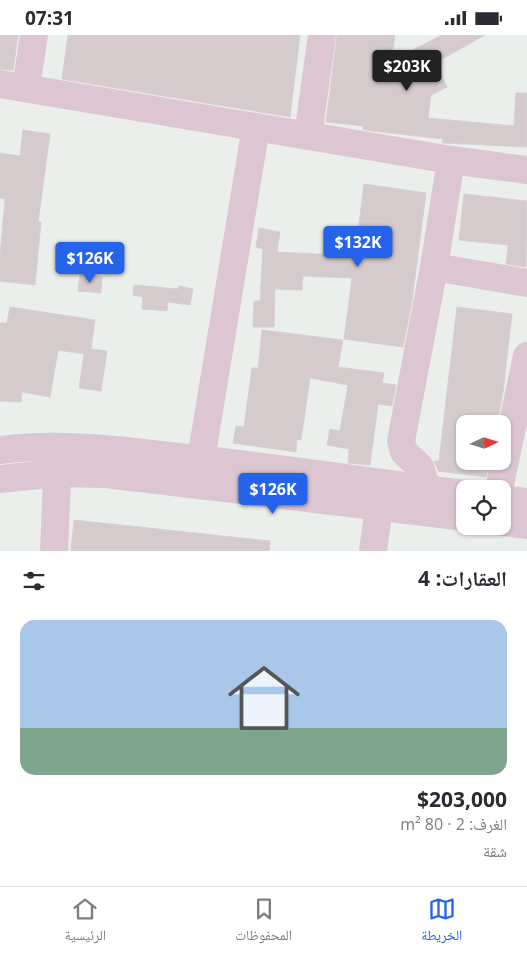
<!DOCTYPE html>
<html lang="ar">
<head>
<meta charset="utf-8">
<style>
  :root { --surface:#fff; --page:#f7f7f7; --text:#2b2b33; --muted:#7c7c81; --line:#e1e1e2; --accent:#2563eb }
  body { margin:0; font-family:"Open Sans","Noto Naskh Arabic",sans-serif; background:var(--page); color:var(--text); direction:rtl; height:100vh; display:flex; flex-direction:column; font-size:19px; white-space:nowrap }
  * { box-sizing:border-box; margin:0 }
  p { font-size:16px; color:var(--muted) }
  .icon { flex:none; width:28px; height:28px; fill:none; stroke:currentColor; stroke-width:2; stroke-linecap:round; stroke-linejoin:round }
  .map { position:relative; height:516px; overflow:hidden; direction:ltr }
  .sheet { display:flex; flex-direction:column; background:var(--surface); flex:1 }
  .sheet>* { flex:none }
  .needle { width:32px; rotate:86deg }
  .controls { position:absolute; left:456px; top:380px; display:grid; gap:10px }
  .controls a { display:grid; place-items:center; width:55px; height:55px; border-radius:10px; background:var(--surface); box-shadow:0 1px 4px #0004; font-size:25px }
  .price { position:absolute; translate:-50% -42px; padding:0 11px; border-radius:5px; background:var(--accent); color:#fff; font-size:16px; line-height:32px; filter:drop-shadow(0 1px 2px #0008) }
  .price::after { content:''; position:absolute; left:50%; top:30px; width:15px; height:11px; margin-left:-8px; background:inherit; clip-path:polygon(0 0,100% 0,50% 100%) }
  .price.selected { background:#222; color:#fff }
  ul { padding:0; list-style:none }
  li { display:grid; align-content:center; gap:10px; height:265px; padding:0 20px }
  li+li { border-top:1px solid var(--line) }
  li span { display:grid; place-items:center; height:155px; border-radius:15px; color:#555 }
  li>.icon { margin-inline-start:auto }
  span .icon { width:90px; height:90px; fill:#fffc; stroke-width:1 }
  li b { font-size:21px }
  h2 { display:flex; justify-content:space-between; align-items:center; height:60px; padding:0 20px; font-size:21px }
  .status { display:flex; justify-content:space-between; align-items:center; height:35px; padding:0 25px; background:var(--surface); direction:ltr }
  .status svg { height:14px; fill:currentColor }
  .dock { display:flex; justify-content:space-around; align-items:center; height:70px; border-top:1px solid var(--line); background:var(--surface); font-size:14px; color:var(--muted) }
  .dock a { display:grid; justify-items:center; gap:2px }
  .dock .selected { color:var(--accent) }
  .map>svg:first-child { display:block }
  .building { fill:#d5cbcd; stroke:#d9cfd2 }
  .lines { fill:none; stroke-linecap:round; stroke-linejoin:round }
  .minor { stroke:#dcc6d1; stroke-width:28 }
</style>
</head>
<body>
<div class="status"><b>07:31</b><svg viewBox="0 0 49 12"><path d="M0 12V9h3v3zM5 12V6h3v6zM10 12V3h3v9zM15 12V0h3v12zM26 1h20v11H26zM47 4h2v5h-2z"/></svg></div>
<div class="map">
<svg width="527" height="516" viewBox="0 0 527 516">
  <rect width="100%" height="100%" fill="#ebefeb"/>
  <!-- building -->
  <g class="building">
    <path d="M0,0H18L13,35L0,34Z"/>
    <path d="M68,0H300L290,82L62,44Z"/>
    <path d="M337,0H395L391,26L442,0H485L435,28L447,52L431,60L428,83L514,91L516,58H527V112L444,108H442L443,104L372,96L363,94V91L326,87Z"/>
    <path d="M23,95L50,99L38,187H41L35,250L0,246V220L5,164L0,163V118L20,121Z"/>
    <path d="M364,149L426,158L412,266L403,312L344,304L352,243L303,241L302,255L275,254L274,292H253L254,266H260L263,214L256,212L259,193L280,197L277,217L355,221Z"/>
    <path d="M464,159L527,166L526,232L506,229L508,210L459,205Z"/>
    <path d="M80,239L102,242L101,258L78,256Z"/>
    <path d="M134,250L178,254L179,251L193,254L190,270L168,267L167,276L142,274L143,262L133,260Z"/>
    <path d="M10,272L95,285L91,314L107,316L101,356L79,353L84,319L58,315L50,362L22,357L21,367L0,366V288H7Z"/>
    <path d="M457,272L512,279L503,357L498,383H494V389H465V426H489L486,442L438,436L434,426H439Z"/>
    <path d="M262,295L343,305L338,332L384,338L382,348L396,350L392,371L378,369L370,430L348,428L349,414L327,410L330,394L340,396L348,350L310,343L301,405L297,404L296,417L233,408L236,391L244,392L252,333H258Z"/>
    <path d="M74,485L270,506L269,516H71Z"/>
  </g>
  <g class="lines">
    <!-- minor -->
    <g class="minor">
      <path d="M0,49L451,125L527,135"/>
      <path d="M26,53L34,0"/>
      <path d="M308,101L322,0"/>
      <path d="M434,232L527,248"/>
      <path d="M0,415C60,407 118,415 178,422C274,432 369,447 465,459"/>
      <path d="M201,424L256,92"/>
      <path d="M0,444L57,438L106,439L465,482"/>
      <path d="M427,454L420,432L404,417L401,406L434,232L451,125"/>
      <path d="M499,454L527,321"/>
      <path d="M502,464L527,467"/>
      <path d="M502,487L527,490"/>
      <path d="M54,516L58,420"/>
      <path d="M373,516L379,471"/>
    </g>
  </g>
</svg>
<div class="controls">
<a><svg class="needle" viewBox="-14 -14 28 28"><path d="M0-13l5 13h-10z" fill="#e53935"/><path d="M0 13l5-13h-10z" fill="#7c7c81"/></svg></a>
<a><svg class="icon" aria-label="locate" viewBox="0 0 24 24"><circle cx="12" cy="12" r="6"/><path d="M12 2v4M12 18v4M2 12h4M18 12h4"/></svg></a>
</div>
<b class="price selected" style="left:407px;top:57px">$203K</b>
<b class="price" style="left:358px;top:233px">$132K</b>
<b class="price" style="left:90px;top:249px">$126K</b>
<b class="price" style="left:273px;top:480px">$126K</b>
</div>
<section class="sheet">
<h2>العقارات: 4<svg class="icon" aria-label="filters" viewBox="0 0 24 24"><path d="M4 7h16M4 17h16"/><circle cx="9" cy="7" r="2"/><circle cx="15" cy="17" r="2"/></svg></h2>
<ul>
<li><span style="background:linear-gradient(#a9c7e8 70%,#7fa58c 0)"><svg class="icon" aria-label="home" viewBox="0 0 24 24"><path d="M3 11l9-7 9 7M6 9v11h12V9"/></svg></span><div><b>$203,000</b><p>الغرف: 2 · 80 m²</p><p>شقة</p></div></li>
</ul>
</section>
<nav class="dock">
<a class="selected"><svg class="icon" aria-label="map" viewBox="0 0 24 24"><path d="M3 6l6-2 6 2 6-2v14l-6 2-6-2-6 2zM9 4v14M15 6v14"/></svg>الخريطة</a>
<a><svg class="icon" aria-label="saved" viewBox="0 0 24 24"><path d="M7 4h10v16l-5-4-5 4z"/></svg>المحفوظات</a>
<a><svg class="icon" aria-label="home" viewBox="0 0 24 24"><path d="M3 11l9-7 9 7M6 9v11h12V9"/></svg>الرئيسية</a>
</nav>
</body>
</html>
